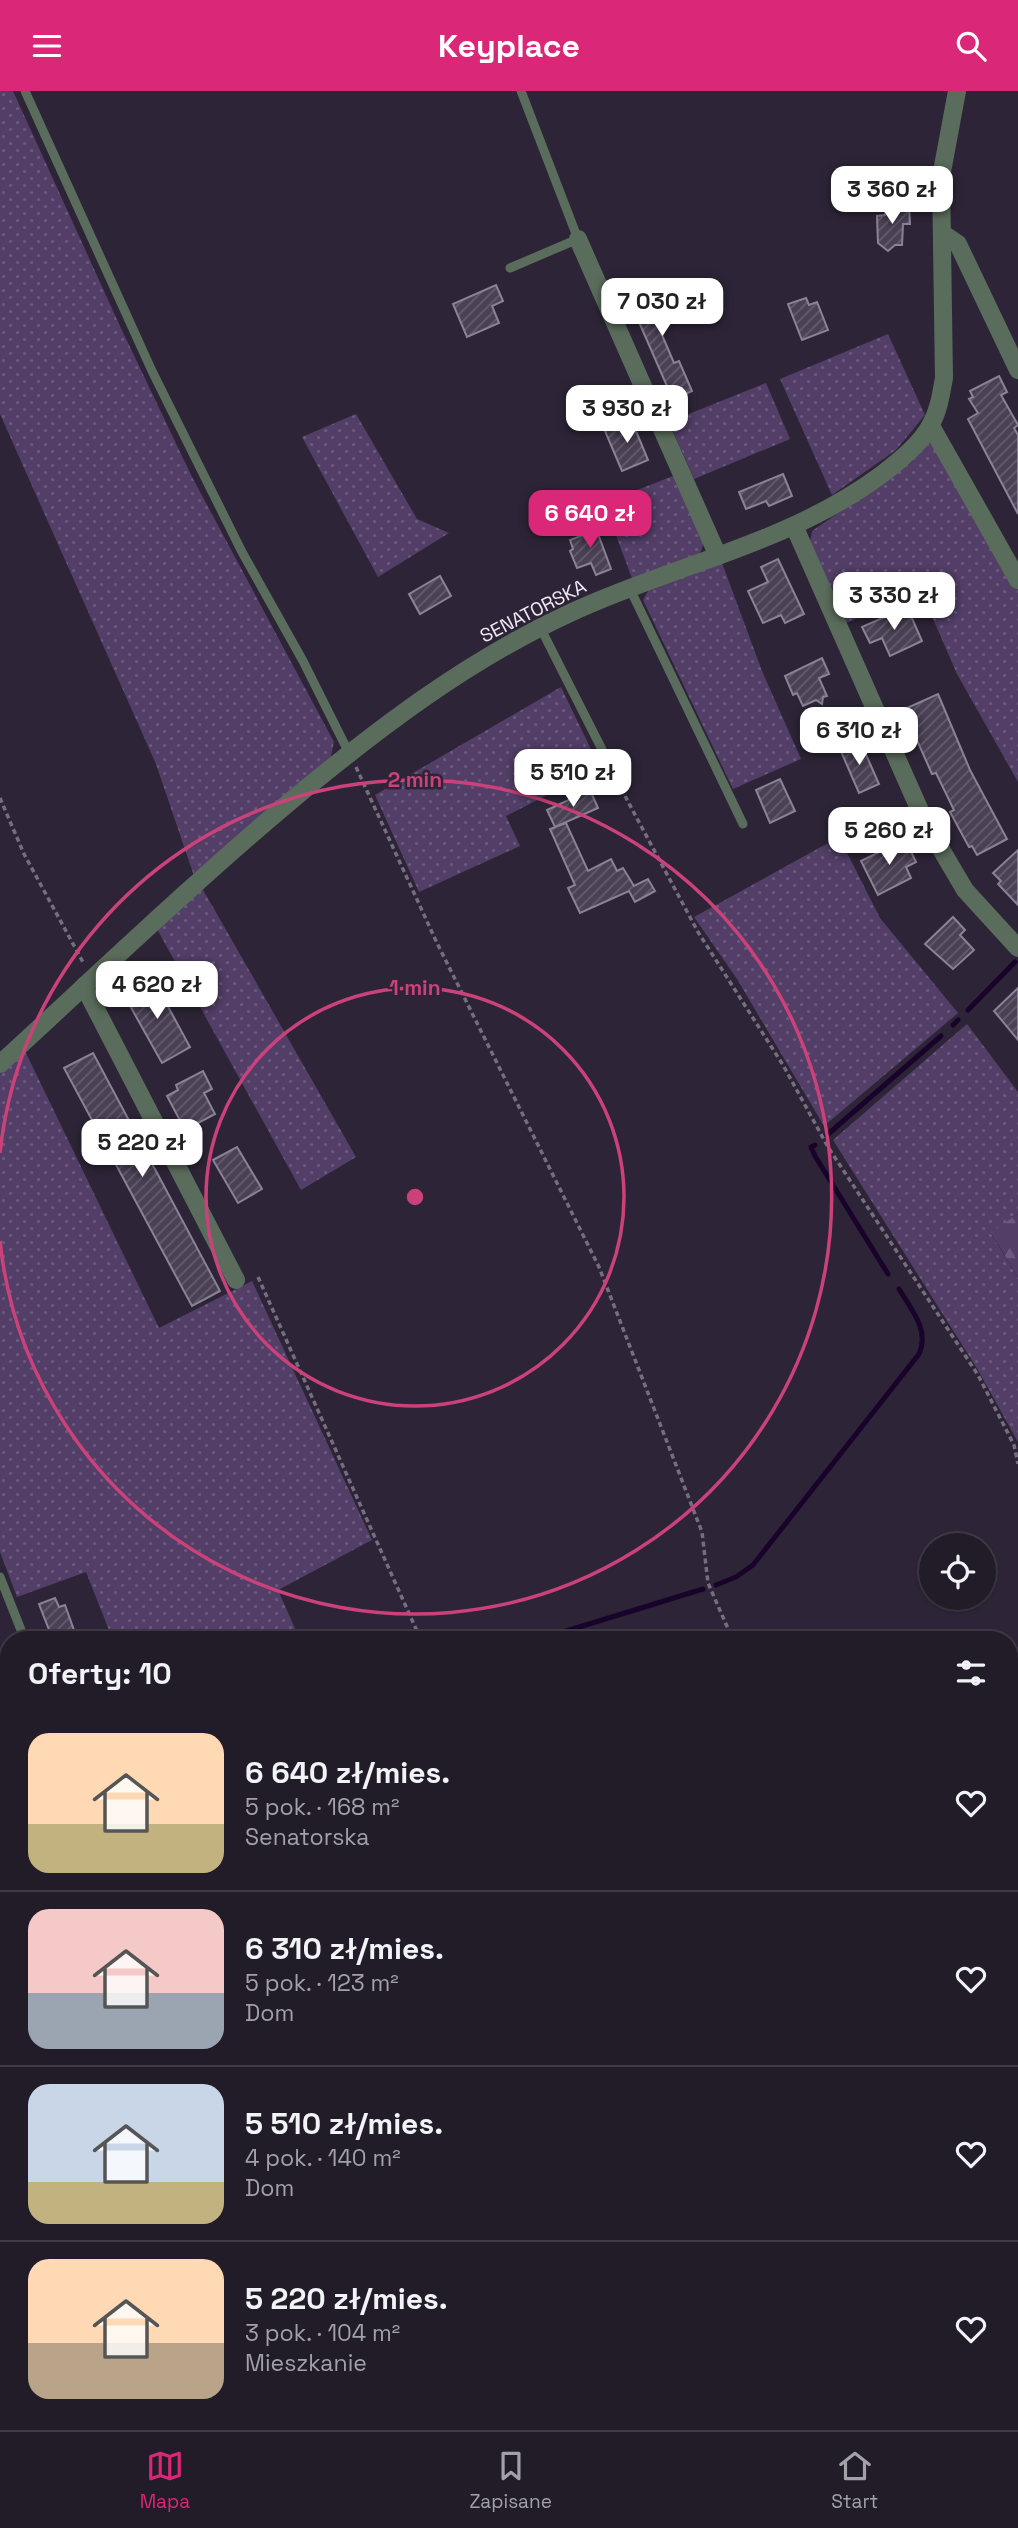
<!DOCTYPE html>
<html lang="pl">
<head>
<meta charset="utf-8">
<style>
  :root { --surface:#221c29; --page:#2e2935; --text:#f1f3f6; --muted:#a2a1a8; --line:#3f3a46; --accent:#db2777 }
  body { margin:0; font-family:"Space Grotesk",sans-serif; background:var(--page); color:var(--text); height:100vh; display:flex; flex-direction:column; font-size:26px; white-space:nowrap }
  * { box-sizing:border-box; margin:0 }
  p { font-size:23px; color:var(--muted) }
  .icon { flex:none; width:38px; height:38px; fill:none; stroke:currentColor; stroke-width:2; stroke-linecap:round; stroke-linejoin:round }
  .map { position:relative; flex:1; overflow:hidden }
  .panel { position:absolute; left:0px; top:1540px; width:1018px; height:800px; display:flex; flex-direction:column; background:var(--surface); border-radius:28px 28px 0 0; box-shadow:0 2px 5px #0004,0 0 0 2px var(--line) }
  .panel>* { flex:none }
  .buttons { position:absolute; left:919px; top:1442px; display:grid; gap:14px }
  .buttons a { display:grid; place-items:center; width:77px; height:77px; border-radius:50%; background:var(--surface); box-shadow:0 2px 5px #0004,0 0 0 2px var(--line); font-size:35px }
  .price { position:absolute; translate:-50% -60px; padding:0 16px; border-radius:14px; background:#fff; color:#222; font-size:23px; line-height:46px; filter:drop-shadow(0 2px 4px #0008) }
  .price::after { content:''; position:absolute; left:50%; top:42px; width:21px; height:16px; margin-left:-10px; background:inherit; clip-path:polygon(0 0,100% 0,50% 100%) }
  .price.on { background:var(--accent); color:#fff }
  ul { padding:0; list-style:none }
  li { display:flex; align-items:center; gap:21px; height:175px; padding:0 28px }
  li+li { border-top:2px solid var(--line) }
  li span { display:grid; place-items:center; flex:none; width:196px; height:140px; border-radius:21px; color:#555 }
  li>.icon { margin-inline-start:auto }
  span .icon { width:84px; height:84px; fill:#fffc; stroke-width:1 }
  li b { font-size:30px }
  h2 { display:flex; justify-content:space-between; align-items:center; height:84px; padding:0 28px; font-size:30px }
  header { display:flex; justify-content:space-between; align-items:center; height:91px; padding:0 28px; background:var(--accent); color:#fff; font-size:32px; font-weight:700 }
  .dock { display:flex; justify-content:space-around; align-items:center; height:98px; border-top:2px solid var(--line); background:var(--surface); font-size:19px; color:var(--muted) }
  .dock a { display:grid; justify-items:center; gap:4px }
  .dock .on { color:var(--accent) }
  .map>svg:first-child { display:block }
  .grass { fill:url(#grass-dots) }
  .forest { fill:url(#forest-firs) }
  .lines { fill:none; stroke-linecap:round; stroke-linejoin:round }
  .stream { stroke:#19032a; stroke-width:5 }
  .building { fill:url(#building-hatch); stroke:#8c8297; stroke-width:2 }
  .path { stroke:#756e7e; stroke-width:3.5; stroke-dasharray:5 3.5; stroke-linecap:butt }
  .service { stroke:#5a6d5c; stroke-width:9 }
  .minor { stroke:#5a6d5c; stroke-width:18 }
  .ring { fill:none; stroke:#cb427a; stroke-width:3.5 }
  .labels { text-anchor:middle; dominant-baseline:central; stroke-width:5; stroke-linejoin:round; paint-order:stroke }
  .street-label { font-size:19px; fill:#f1ebf7; stroke:#2d2537 }
  .centre { fill:#cb427a; stroke:#2d2537; stroke-width:3.5 }
  .ring-label { font-size:21px; text-anchor:middle; font-weight:bold; fill:#cb427a; stroke:#2d2537; stroke-width:5; stroke-linejoin:round; paint-order:stroke }
</style>
</head>
<body>
<header><svg class="icon" aria-label="menu" viewBox="0 0 24 24"><path d="M4 6h16M4 12h16M4 18h16"/></svg>Keyplace<svg class="icon" aria-label="search" viewBox="0 0 24 24"><circle cx="10" cy="10" r="6"/><path d="M15 15l6 6"/></svg></header>
<div class="map">
<svg width="1018" height="2339" viewBox="0 0 1018 2339">
  <defs>
    <pattern id="grass-dots" width="8" height="8" patternUnits="userSpaceOnUse" patternTransform="scale(1.75)"><rect width="8" height="8" fill="#523e67"/><path d="M2 2h.1M6 6h.1" fill="none" stroke="#6b5a7e" stroke-width="1.8" stroke-linecap="round"/></pattern>
    <pattern id="forest-firs" width="22" height="20" patternUnits="userSpaceOnUse" patternTransform="scale(1.75)"><rect width="22" height="20" fill="#523e67"/><path d="M5 1l3.5 6h-7zM16 11l3.5 6h-7z" fill="#6b5a7e"/></pattern>
    <pattern id="building-hatch" width="6" height="6" patternUnits="userSpaceOnUse" patternTransform="scale(1.75)"><rect width="6" height="6" fill="#4a4155"/><path d="M-1 1l2-2M0 6l6-6M5 7l2-2" fill="none" stroke="#655d6e"/></pattern>
  </defs>
  <rect width="100%" height="100%" fill="#2d2537"/>
  <!-- grass -->
  <g class="grass">
    <path d="M0,0H13L119,233L191,384L334,651L330,670L194,785L156,673L0,323Z"/>
    <path d="M888,243L925,324L896,359L832,404L780,288Z"/>
    <path d="M766,292L790,348L694,388L669,331Z"/>
    <path d="M356,323L417,428L449,442L378,486L302,346Z"/>
    <path d="M932,347L1018,496V691L957,583L921,500L844,533L810,451L812,440L911,372Z"/>
    <path d="M673,385L704,452L699,465L633,490L604,412Z"/>
    <path d="M722,472L762,580L801,668L733,698L643,509L649,498Z"/>
    <path d="M561,596L600,677L506,725L520,755L419,801L375,704Z"/>
    <path d="M839,746L880,827L958,922L824,1035L737,888L694,826Z"/>
    <path d="M202,797L356,1066L301,1099L157,838Z"/>
    <path d="M967,933L1018,1001V1123L991,1142L1018,1187V1351L978,1279L833,1049Z"/>
    <path d="M25,960L159,1237L252,1190L372,1449L278,1499L300,1549H113L86,1481L17,1506L0,1461V983Z"/>
  </g>
  <!-- forest -->
  <path class="forest" d="M1018,1123V1187L991,1141Z"/>
  <g class="lines">
    <!-- stream -->
    <g class="stream">
      <path d="M968,919L1015,871"/>
      <path d="M953,934L958,929"/>
      <path d="M827,1044L941,945"/>
      <path d="M815,1054L811,1056L815,1065L888,1183"/>
      <path d="M716,1494L736,1486L753,1474L919,1263C930,1239 911,1218 899,1198"/>
      <path d="M537,1549L703,1498"/>
      <path d="M0,1844L9,1836"/>
      <path d="M1010,2208L1018,2201"/>
      <path d="M851,2339L865,2331"/>
    </g>
  </g>
  <!-- building -->
  <g class="building">
    <path d="M909,115L910,133H903L902,154H895L888,160L878,152L877,125L885,124V116Z"/>
    <path d="M496,194L503,210L492,215L499,232L467,246L453,213Z"/>
    <path d="M658,195L674,200L682,219L656,230L674,272L679,270L692,300L673,309L632,215L653,207L650,199Z"/>
    <path d="M806,207L809,214L817,211L828,239L802,249L788,213Z"/>
    <path d="M999,285L1007,301L1001,304L1018,334L1014,337L1018,344V423L968,328L978,322L969,308L973,306L970,300Z"/>
    <path d="M631,328L648,369L622,380L605,340Z"/>
    <path d="M783,383L792,405L769,415L766,410L746,418L739,401Z"/>
    <path d="M594,432L611,478L596,484L591,472L577,477L570,460L573,458L570,449L581,445L578,438Z"/>
    <path d="M778,468L804,523L785,532L781,524L763,532L748,500L768,491L761,476Z"/>
    <path d="M440,485L451,505L420,523L409,503Z"/>
    <path d="M907,516L922,550L890,565L882,547L870,552L862,536Z"/>
    <path d="M822,567L829,583L819,587L827,605L823,606L822,613L816,609L803,615L797,602L793,604L785,585Z"/>
    <path d="M938,603L970,679L1007,748L977,764L972,755L969,756L950,721L954,719L936,682L932,683L908,629L912,627L907,617Z"/>
    <path d="M860,650L879,693L859,702L840,658Z"/>
    <path d="M780,688L795,720L770,732L756,699Z"/>
    <path d="M590,699L598,717L555,736L547,719Z"/>
    <path d="M566,732L588,780L611,768L617,780L623,777L634,795L648,788L655,800L635,811L629,800L580,822L568,797L575,794L550,738Z"/>
    <path d="M905,748L916,771L906,776L911,787L878,804L861,770Z"/>
    <path d="M1018,759V814L998,793L1001,790L993,782Z"/>
    <path d="M953,826L965,839L960,844L974,859L953,878L925,853Z"/>
    <path d="M153,888L190,956L162,972L124,904Z"/>
    <path d="M1018,897V949L994,920Z"/>
    <path d="M93,962L220,1200L192,1215L64,977Z"/>
    <path d="M203,980L212,998L204,1002L215,1023L185,1039L167,1005L178,999L176,994Z"/>
    <path d="M237,1056L262,1098L238,1112L213,1069Z"/>
    <path d="M55,1507L59,1516L65,1514L75,1542L57,1549H53L39,1513Z"/>
  </g>
  <g class="lines">
    <!-- path -->
    <g class="path">
      <path d="M356,676L437,852L599,1176L702,1441L708,1492L733,1549"/>
      <path d="M625,705L698,841L783,974L828,1056L978,1284L1014,1354L1018,1373"/>
      <path d="M0,707L24,763L84,873"/>
      <path d="M258,1186L421,1549"/>
      <path d="M1010,2314L1018,2338"/>
      <path d="M772,2331L776,2339"/>
    </g>
    <!-- service -->
    <g class="service">
      <path d="M25,0L152,280L242,461L303,570L349,662"/>
      <path d="M510,177L578,148L521,0"/>
      <path d="M630,498L743,733"/>
      <path d="M540,536L620,694"/>
      <path d="M0,1486L25,1549"/>
    </g>
    <!-- minor -->
    <g class="minor">
      <path d="M942,142L958,153L1018,279"/>
      <path d="M578,148L718,465"/>
      <path d="M931,335L1018,489"/>
      <path d="M795,437L925,731L965,799L1018,857"/>
      <path d="M84,895L236,1189"/>
      <path d="M0,973C97,884 192,793 293,708C380,636 468,569 570,522C675,473 786,454 881,384C898,371 921,353 931,333C939,319 941,303 944,287L941,86L957,0"/>
      <path d="M465,2331L470,2339"/>
      <path d="M662,2331L666,2339"/>
    </g>
  </g>
  <!-- distance rings -->
  <g class="ring">
    <circle cx="415" cy="1106" r="209"/>
    <path d="M0 1062A417 417 0 1 1 0 1150"/>
  </g>
  <g class="labels">
    <!-- street labels -->
    <g class="street-label">
      <text transform="translate(533 520) rotate(-27)">SENATORSKA</text>
    </g>
  </g>
  <circle cx="415" cy="1106" r="10" class="centre"/>
  <g class="ring-label">
    <text x="415" y="696">2 min</text>
    <text x="415" y="904">1 min</text>
  </g>
</svg>
<div class="buttons">
<a><svg class="icon" aria-label="locate" viewBox="0 0 24 24"><circle cx="12" cy="12" r="6"/><path d="M12 2v4M12 18v4M2 12h4M18 12h4"/></svg></a>
</div>
<b class="price" style="left:892px;top:135px">3 360 zł</b>
<b class="price" style="left:662px;top:247px">7 030 zł</b>
<b class="price" style="left:627px;top:354px">3 930 zł</b>
<b class="price on" style="left:590px;top:459px">6 640 zł</b>
<b class="price" style="left:894px;top:541px">3 330 zł</b>
<b class="price" style="left:859px;top:676px">6 310 zł</b>
<b class="price" style="left:573px;top:718px">5 510 zł</b>
<b class="price" style="left:889px;top:776px">5 260 zł</b>
<b class="price" style="left:157px;top:930px">4 620 zł</b>
<b class="price" style="left:142px;top:1088px">5 220 zł</b>
<section class="panel">
<h2>Oferty: 10<svg class="icon" aria-label="filters" viewBox="0 0 24 24"><path d="M4 7h16M4 17h16"/><circle cx="9" cy="7" r="2"/><circle cx="15" cy="17" r="2"/></svg></h2>
<ul>
<li><span style="background:linear-gradient(#ffd9b3 65%,#c2b280 0)"><svg class="icon" aria-label="home" viewBox="0 0 24 24"><path d="M3 11l9-7 9 7M6 9v11h12V9"/></svg></span><div><b>6 640 zł/mies.</b><p>5 pok. · 168 m²</p><p>Senatorska</p></div><svg class="icon" aria-label="heart" viewBox="0 0 24 24"><path d="M12 20l-8-8c-3-5 5-10 8-4 3-6 11-1 8 4z"/></svg></li>
<li><span style="background:linear-gradient(#f6c9c9 60%,#9aa5b1 0)"><svg class="icon" aria-label="home" viewBox="0 0 24 24"><path d="M3 11l9-7 9 7M6 9v11h12V9"/></svg></span><div><b>6 310 zł/mies.</b><p>5 pok. · 123 m²</p><p>Dom</p></div><svg class="icon" aria-label="heart" viewBox="0 0 24 24"><path d="M12 20l-8-8c-3-5 5-10 8-4 3-6 11-1 8 4z"/></svg></li>
<li><span style="background:linear-gradient(#c9d6e8 70%,#c2b280 0)"><svg class="icon" aria-label="home" viewBox="0 0 24 24"><path d="M3 11l9-7 9 7M6 9v11h12V9"/></svg></span><div><b>5 510 zł/mies.</b><p>4 pok. · 140 m²</p><p>Dom</p></div><svg class="icon" aria-label="heart" viewBox="0 0 24 24"><path d="M12 20l-8-8c-3-5 5-10 8-4 3-6 11-1 8 4z"/></svg></li>
<li><span style="background:linear-gradient(#ffd9b3 60%,#b9a48a 0)"><svg class="icon" aria-label="home" viewBox="0 0 24 24"><path d="M3 11l9-7 9 7M6 9v11h12V9"/></svg></span><div><b>5 220 zł/mies.</b><p>3 pok. · 104 m²</p><p>Mieszkanie</p></div><svg class="icon" aria-label="heart" viewBox="0 0 24 24"><path d="M12 20l-8-8c-3-5 5-10 8-4 3-6 11-1 8 4z"/></svg></li>
</ul>
</section>
</div>
<nav class="dock">
<a class="on"><svg class="icon" aria-label="map" viewBox="0 0 24 24"><path d="M3 6l6-2 6 2 6-2v14l-6 2-6-2-6 2zM9 4v14M15 6v14"/></svg>Mapa</a>
<a><svg class="icon" aria-label="saved" viewBox="0 0 24 24"><path d="M7 4h10v16l-5-4-5 4z"/></svg>Zapisane</a>
<a><svg class="icon" aria-label="home" viewBox="0 0 24 24"><path d="M3 11l9-7 9 7M6 9v11h12V9"/></svg>Start</a>
</nav>
</body>
</html>
